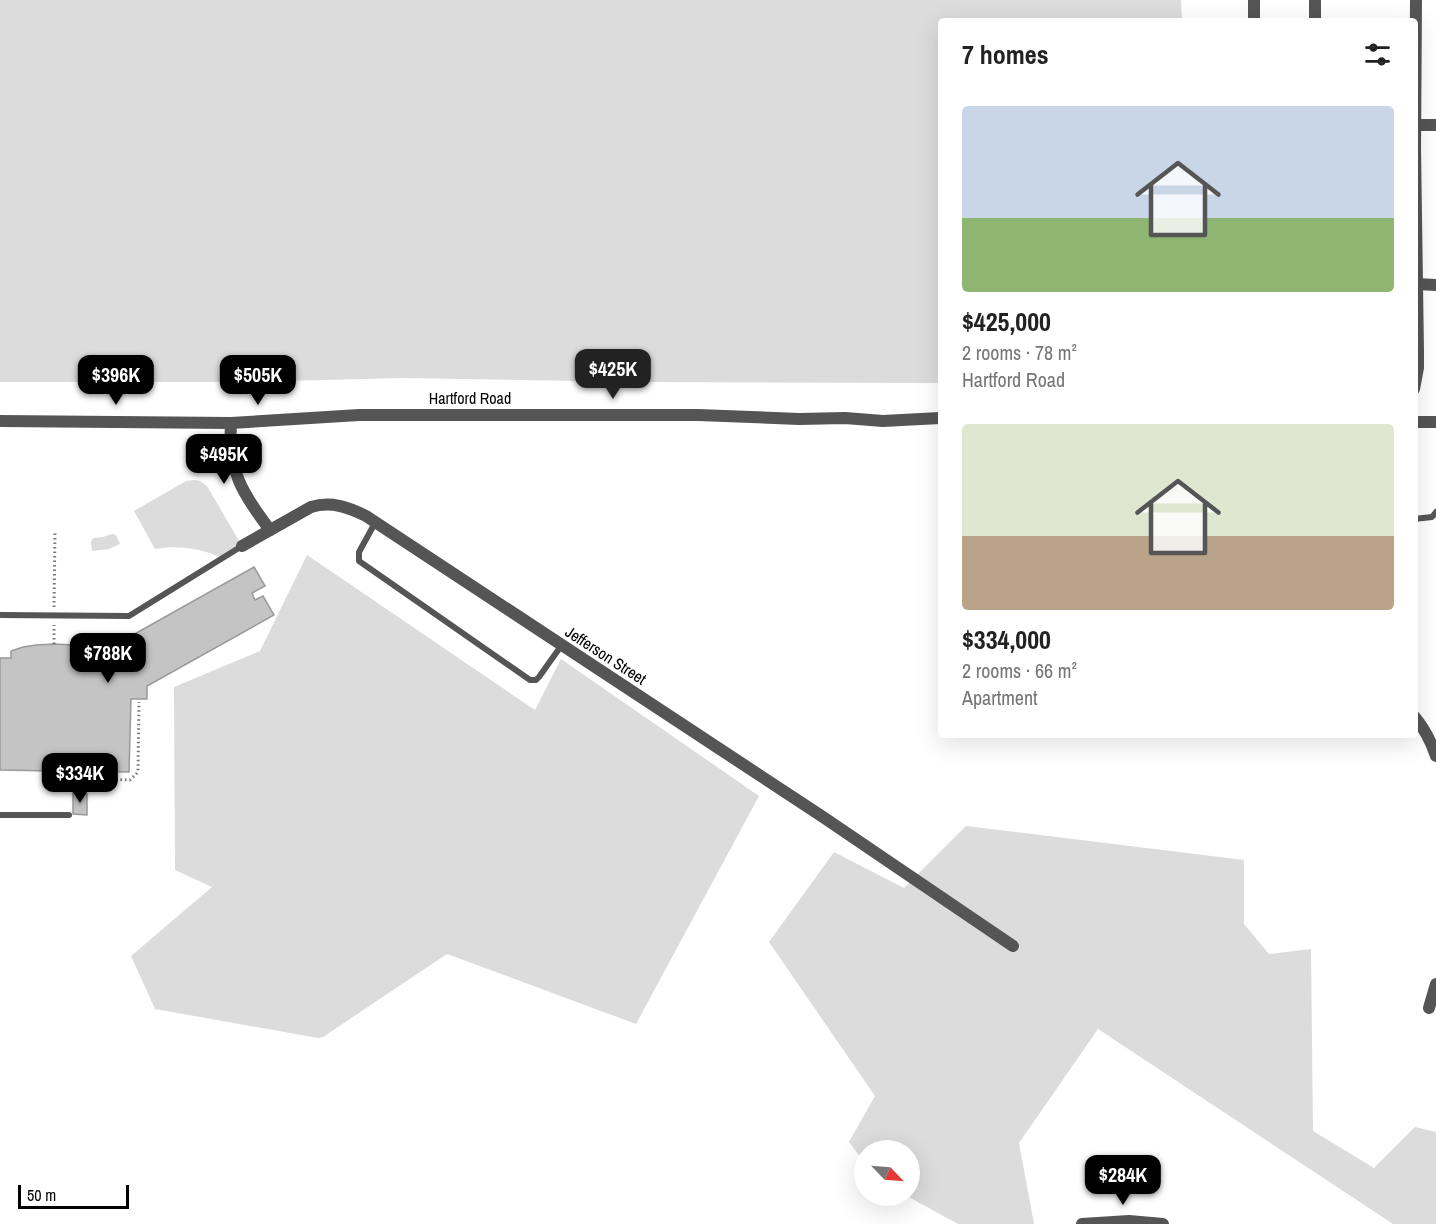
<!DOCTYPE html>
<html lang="en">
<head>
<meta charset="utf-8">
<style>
  :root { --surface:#fff; --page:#f2f2f2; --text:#222; --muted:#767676; --accent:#000 }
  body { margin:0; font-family:"Archivo Narrow",sans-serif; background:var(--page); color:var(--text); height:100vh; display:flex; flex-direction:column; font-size:22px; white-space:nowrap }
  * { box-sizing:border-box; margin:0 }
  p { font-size:20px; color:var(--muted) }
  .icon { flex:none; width:33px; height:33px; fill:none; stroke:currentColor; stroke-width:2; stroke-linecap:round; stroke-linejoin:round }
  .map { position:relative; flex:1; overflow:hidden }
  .sheet { position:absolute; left:938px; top:18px; width:480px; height:720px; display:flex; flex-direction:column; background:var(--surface); border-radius:6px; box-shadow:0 6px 24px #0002 }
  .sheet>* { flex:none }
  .needle { width:39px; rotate:115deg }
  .tools { position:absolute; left:854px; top:1140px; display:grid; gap:12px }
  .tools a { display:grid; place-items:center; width:66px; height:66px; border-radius:50%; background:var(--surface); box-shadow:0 6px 24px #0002; font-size:30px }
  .scale { position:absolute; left:18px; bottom:15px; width:111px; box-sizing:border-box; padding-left:6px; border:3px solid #000; border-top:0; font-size:16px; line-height:21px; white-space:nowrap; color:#000; -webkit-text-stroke:4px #fff; paint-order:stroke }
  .price { position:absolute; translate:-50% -51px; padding:0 14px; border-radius:12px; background:var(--accent); color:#fff; font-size:20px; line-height:39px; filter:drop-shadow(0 2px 3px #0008) }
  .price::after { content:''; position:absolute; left:50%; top:36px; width:18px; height:14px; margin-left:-9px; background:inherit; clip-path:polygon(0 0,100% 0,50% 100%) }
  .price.active { background:#222; color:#fff }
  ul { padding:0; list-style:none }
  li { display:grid; align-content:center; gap:12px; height:318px; padding:0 24px }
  li span { display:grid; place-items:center; height:186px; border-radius:6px; color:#555 }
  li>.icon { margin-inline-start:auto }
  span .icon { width:108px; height:108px; fill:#fffc; stroke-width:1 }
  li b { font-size:26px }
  h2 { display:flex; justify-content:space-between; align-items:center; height:72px; padding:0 24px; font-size:26px }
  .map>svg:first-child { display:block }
  .green { fill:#dcdcdc }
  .building { fill:#c4c4c4; stroke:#999; stroke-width:1.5 }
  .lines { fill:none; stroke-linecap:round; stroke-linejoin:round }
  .path { stroke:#777; stroke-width:3; stroke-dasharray:1.5 3; stroke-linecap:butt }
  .service { stroke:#555; stroke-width:6 }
  .minor { stroke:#555; stroke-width:12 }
  .tertiary { stroke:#555; stroke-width:12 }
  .labels { text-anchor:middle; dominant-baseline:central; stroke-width:4.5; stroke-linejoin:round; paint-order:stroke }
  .street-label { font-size:16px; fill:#000; stroke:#fff }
</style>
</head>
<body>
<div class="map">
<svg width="1436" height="1224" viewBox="0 0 1436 1224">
  <rect width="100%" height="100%" fill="#fff"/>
  <!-- green -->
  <g class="green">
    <path d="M0,0H1181L1182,21H940V383L636,382L402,378L245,382H0Z"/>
    <path d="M194,480L200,481L207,486L242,546L222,558C200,548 179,545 155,549L134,511L186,481Z"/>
    <path d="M112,534L116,535L120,544L109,549L92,551L91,542L93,538L103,537Z"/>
    <path d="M307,555L535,710L561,659L759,796L636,1024L447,954L323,1037L318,1038L155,1009L131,956L212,887L175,870L174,687L260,651Z"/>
    <path d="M966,826L1244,860V924L1269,954L1311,949L1313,1131L1374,1168L1415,1127L1436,1132V1224H1393L1098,1029L1019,1143L1034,1224H958L907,1196H909V1150H864V1162L849,1142L875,1096L769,942L834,852L904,888Z"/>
  </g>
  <!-- building -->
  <g class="building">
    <path d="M254,567L265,586L252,593L255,600L263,596L274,615L147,686V699H131L129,772L72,771V780H52V771L0,770V658H11V651L23,647L36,645L54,644L73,645L85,648L97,652V659H109L127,649L122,641Z"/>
    <path d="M73,793L87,794V815L73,814Z"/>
  </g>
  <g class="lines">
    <!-- path -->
    <g class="path">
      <path d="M54,607L55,531"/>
      <path d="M54,644V625"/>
      <path d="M98,779L130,780L138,772L139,702"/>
    </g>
    <!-- service -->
    <g class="service">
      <path d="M1414,519L1432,517L1436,512"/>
      <path d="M375,523L359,552V561L530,680H536L539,677L561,646"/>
      <path d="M0,615L129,616L242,546"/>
      <path d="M0,815H69"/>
    </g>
    <!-- minor -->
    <g class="minor">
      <path d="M1254,21V0"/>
      <path d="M1315,21V0"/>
      <path d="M1415,125H1436"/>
      <path d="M1416,284L1436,285"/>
      <path d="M1414,389L1418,368V352L1415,148L1416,0"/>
      <path d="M231,423C228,471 242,493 270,530"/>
      <path d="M242,546L311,507C331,501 348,507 366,516L823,817L1013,946"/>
      <path d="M1414,716C1424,728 1431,741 1436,756"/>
      <path d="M1429,1008L1436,984"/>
      <path d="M1082,1224L1129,1221L1163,1224"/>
    </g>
    <!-- tertiary -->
    <g class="tertiary">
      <path d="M0,421L231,423L359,415H698L799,419L845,418L883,421L940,418"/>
      <path d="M1414,422H1436"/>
    </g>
  </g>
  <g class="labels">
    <!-- street labels -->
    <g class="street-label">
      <text x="470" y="398">Hartford Road</text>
      <text transform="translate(606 655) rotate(33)">Jefferson Street</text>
    </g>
  </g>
</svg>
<div class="tools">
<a><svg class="needle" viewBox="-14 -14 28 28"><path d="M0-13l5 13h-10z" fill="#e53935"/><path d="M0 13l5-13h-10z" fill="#767676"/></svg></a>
</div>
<div class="scale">50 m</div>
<b class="price active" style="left:613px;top:400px">$425K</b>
<b class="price" style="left:116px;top:406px">$396K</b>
<b class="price" style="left:258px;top:406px">$505K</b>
<b class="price" style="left:224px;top:485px">$495K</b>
<b class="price" style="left:108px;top:684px">$788K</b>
<b class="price" style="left:80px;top:804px">$334K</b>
<b class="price" style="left:1123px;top:1206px">$284K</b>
<section class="sheet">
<h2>7 homes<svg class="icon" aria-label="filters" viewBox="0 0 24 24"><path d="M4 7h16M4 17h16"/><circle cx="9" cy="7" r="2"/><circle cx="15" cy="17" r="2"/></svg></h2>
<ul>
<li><span style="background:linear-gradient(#c9d6e8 60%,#8fb573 0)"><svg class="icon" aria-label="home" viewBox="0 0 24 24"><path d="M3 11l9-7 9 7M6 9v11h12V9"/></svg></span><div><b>$425,000</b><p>2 rooms · 78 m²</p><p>Hartford Road</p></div></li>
<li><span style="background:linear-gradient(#dfe7d0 60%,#b9a48a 0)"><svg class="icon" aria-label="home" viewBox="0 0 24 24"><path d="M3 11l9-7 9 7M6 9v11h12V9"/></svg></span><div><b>$334,000</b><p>2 rooms · 66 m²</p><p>Apartment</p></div></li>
</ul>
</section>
</div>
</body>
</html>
